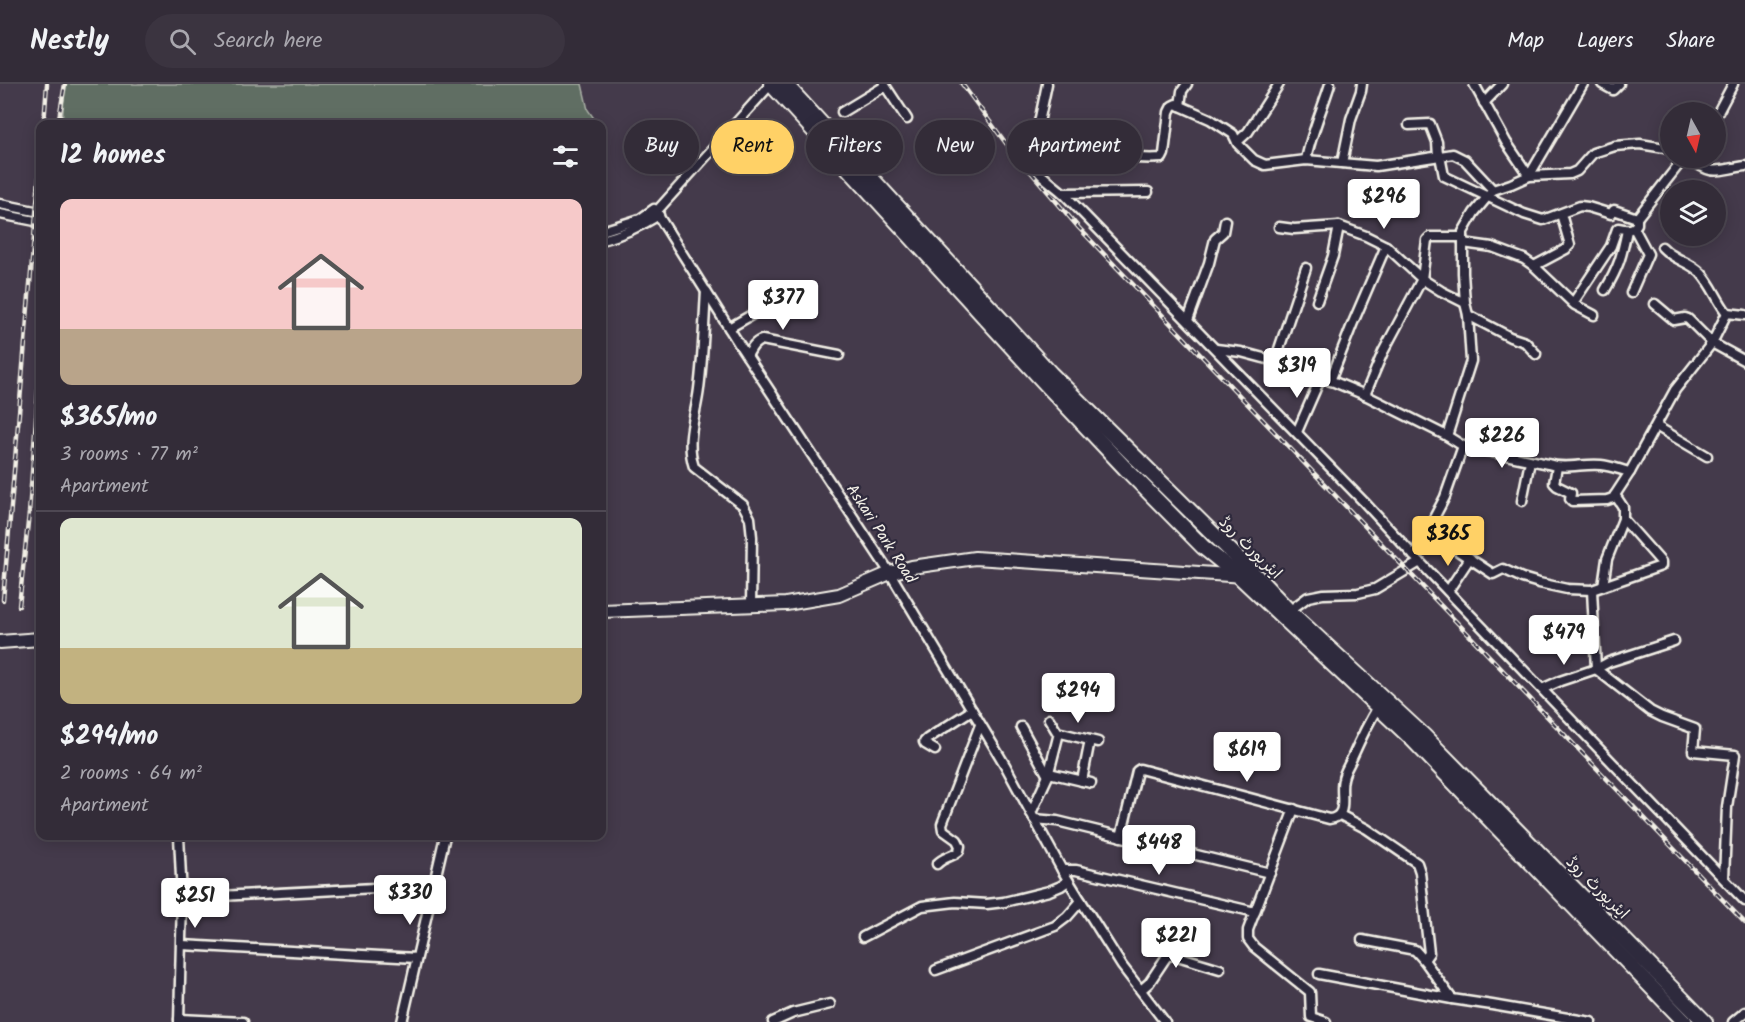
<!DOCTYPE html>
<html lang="en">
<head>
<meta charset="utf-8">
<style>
  :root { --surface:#332c38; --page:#3b3440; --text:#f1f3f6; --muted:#a9a7ae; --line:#4e4853; --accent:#ffd166 }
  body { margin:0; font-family:Kalam,"Playpen Sans Arabic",sans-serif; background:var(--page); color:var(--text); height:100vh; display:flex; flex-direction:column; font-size:22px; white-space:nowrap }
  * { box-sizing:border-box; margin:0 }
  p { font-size:20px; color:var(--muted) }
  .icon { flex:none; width:33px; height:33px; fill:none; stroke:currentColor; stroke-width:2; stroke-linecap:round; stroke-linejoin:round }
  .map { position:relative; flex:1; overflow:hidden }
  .drawer { position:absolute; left:36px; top:36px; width:570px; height:720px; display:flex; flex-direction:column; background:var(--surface); border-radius:12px; box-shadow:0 3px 15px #0003,0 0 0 2px var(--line) }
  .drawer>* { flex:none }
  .top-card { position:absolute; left:624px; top:36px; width:570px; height:54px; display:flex; gap:12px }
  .needle { width:39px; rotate:172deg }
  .tools { position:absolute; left:1660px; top:18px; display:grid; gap:12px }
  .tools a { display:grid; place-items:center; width:66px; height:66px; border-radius:50%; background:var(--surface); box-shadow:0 3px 15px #0003,0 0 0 2px var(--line); font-size:30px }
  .price { position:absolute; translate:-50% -51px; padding:0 14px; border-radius:6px; background:#fff; color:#222; font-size:20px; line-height:39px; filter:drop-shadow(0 2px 3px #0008) }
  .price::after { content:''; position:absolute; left:50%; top:36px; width:18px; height:14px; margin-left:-9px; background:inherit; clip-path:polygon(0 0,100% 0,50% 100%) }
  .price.current { background:var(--accent); color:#111 }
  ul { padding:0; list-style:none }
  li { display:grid; align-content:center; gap:12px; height:318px; padding:0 24px }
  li+li { border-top:2px solid var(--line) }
  li span { display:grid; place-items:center; height:186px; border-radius:12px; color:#555 }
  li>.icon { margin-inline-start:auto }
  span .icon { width:108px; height:108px; fill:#fffc; stroke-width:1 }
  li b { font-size:26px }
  h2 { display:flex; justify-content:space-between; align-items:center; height:72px; padding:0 24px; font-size:26px }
  .chip { padding:0 21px; border-radius:27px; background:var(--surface); box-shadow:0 3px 15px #0003,0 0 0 2px var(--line); font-size:21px; line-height:54px }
  .chip.current { background:var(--accent); color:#111 }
  header { display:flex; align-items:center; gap:36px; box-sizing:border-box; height:84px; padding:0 30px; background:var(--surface); border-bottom:2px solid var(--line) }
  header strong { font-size:28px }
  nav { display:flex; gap:33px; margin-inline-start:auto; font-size:21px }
  .search { width:420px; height:54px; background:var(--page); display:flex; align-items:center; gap:15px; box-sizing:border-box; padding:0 21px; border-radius:33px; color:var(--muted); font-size:22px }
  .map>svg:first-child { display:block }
  .green { fill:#606e64; stroke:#aab0a6; stroke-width:1.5 }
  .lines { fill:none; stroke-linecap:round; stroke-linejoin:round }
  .street-casing { stroke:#f4f1e8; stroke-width:13 }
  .secondary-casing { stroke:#f4f1e8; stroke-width:16 }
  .primary-casing { stroke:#f4f1e8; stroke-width:18 }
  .street { stroke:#2f2a3d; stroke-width:8 }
  .secondary { stroke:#2f2a3d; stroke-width:12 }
  .primary { stroke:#2f2a3d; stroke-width:14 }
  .rail-casing { stroke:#f4f1e8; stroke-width:4.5 }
  .rail { stroke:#2f2a3d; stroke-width:2; stroke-dasharray:7; stroke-linecap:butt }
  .labels { text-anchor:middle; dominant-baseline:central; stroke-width:4.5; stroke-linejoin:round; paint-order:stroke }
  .street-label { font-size:16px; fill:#f4f1e8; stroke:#2f2a3d }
</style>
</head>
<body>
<header>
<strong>Nestly</strong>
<div class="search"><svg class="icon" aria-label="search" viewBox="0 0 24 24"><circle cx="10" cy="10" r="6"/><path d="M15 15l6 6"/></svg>Search here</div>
<nav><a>Map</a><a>Layers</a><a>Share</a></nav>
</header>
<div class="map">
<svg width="1745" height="938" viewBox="0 0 1745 938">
  <rect width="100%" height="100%" fill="#443a4b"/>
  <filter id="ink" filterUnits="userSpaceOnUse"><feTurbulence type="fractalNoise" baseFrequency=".0167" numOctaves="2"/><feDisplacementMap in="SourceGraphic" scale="12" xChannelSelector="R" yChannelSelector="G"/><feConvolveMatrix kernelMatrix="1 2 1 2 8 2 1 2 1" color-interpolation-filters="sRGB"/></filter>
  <g filter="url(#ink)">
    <!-- green -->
    <path class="green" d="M65,0H582L588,26L598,40H62Z"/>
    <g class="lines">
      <defs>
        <g id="street">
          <path d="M771,0L656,128L739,260L890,489L1005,681L1062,786L1081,817L1122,882L1165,938"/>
          <path d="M884,0L907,35"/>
          <path d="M1474,0L1506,58L1529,92L1583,0"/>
          <path d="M1602,0L1613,6L1619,0"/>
          <path d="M1484,19L1502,0"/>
          <path d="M1180,22L1182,7L1187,0"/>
          <path d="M842,28L885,2"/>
          <path d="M1716,32L1733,0"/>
          <path d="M1409,41L1430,40L1437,58L1438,72"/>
          <path d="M1036,53L1047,0"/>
          <path d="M1237,58L1248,48L1279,0"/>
          <path d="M1440,72L1444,92L1524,130L1543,136L1580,122L1588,123L1611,130L1614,126L1637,134L1684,74"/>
          <path d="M1689,74C1714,93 1716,86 1745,82"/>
          <path d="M1306,76C1311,50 1322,26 1330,0"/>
          <path d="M1342,79L1351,35L1361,7L1362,0"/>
          <path d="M1148,108L1063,109C1047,95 1020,78 1020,55L1029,50C1062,63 1126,77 1162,74L1164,70L1169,28L1172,22L1176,20L1210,35L1233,50L1238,60L1254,76L1265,81L1306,76L1376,82L1453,70L1465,76L1493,106"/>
          <path d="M1063,109L1364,418L1414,472L1745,817"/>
          <path d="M0,120L40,128"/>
          <path d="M0,130L40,138"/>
          <path d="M1279,143L1294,145L1339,142L1366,152L1386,162L1422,195L1441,207L1465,219"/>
          <path d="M602,147L640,135L654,125L656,128"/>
          <path d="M602,156C622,151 641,142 659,131"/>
          <path d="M1463,159L1492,163L1524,175L1534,182L1575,221L1594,231"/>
          <path d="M1662,163C1675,177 1689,177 1701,189C1712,201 1717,216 1727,229"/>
          <path d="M1534,182L1566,165L1570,161L1561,130"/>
          <path d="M1605,206C1619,183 1622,171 1627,146"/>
          <path d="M706,207C704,240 703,273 699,305C696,331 685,356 694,383L743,421L750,434L752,453L751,521"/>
          <path d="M1631,209L1648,170L1634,144"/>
          <path d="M1317,217L1333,172L1339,142"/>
          <path d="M1573,219L1611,162L1617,145L1618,144C1626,145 1632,148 1637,140V134"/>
          <path d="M1655,220L1674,236L1685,234L1688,235L1712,259L1727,229L1745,231"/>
          <path d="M1468,231L1510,253L1525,258L1536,270"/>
          <path d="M1188,236L1209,179L1215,155L1223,148L1225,137"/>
          <path d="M729,244L769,221"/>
          <path d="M1216,265L1241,268L1301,284L1365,311L1447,352L1463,362L1548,380C1565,386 1584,379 1601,381C1611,382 1621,386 1630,388L1675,306L1712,259L1745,277"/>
          <path d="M747,272C751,265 754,258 762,256L839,271"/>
          <path d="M1275,277L1306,184"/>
          <path d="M1330,297L1352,241L1386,162"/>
          <path d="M1365,311L1383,268L1422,195L1427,156L1430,153H1463"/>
          <path d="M1656,342L1707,372"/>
          <path d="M1297,348L1321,293"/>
          <path d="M1447,352L1471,277L1468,231L1465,219L1463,189V148L1474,129L1493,106L1511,100L1529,92L1570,90L1577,87L1593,69L1615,62L1640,60L1671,65"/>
          <path d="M1557,383L1554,399L1557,402L1571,409L1570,415L1572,417L1607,416L1613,414L1630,388"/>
          <path d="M1522,417L1530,377"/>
          <path d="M1423,456L1455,465L1493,490L1503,485L1522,494L1539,499L1567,505L1592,506L1661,482V478L1623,435V423L1615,411"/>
          <path d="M1414,472L1445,413L1463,362"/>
          <path d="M1603,502L1607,475L1623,435"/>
          <path d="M1592,506L1596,585L1650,627L1662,633L1695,645L1693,667L1735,671L1727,723L1724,794"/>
          <path d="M1448,507L1470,474"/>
          <path d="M1289,527L1308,513L1323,510L1358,509L1375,505L1420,478"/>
          <path d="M1542,605L1560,597L1596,585L1609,578L1674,557"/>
          <path d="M1049,635L1057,648L1098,658"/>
          <path d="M1021,643L1048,692"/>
          <path d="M935,666L925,660L924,658L927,655L972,626"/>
          <path d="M1049,689L1091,699"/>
          <path d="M1082,697L1090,656"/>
          <path d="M1294,725L1248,846V855L1254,863L1310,908L1311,933L1326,938"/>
          <path d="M1031,729L1048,692L1059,649"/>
          <path d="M1340,731L1367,745L1417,779L1420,788L1429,869L1424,876L1452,915L1492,921L1591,938"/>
          <path d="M1034,735L1057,737L1270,789"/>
          <path d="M179,752L182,814L179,938"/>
          <path d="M1121,753L1137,687L1140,685L1329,735C1350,733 1339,709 1343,695C1344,688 1349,681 1352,674C1360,656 1368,639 1378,623"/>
          <path d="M937,780C943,773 952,773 959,767L960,762L957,756L943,746L942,740L980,641"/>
          <path d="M1062,786H1076L1255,828"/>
          <path d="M182,814L433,801"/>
          <path d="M863,853L922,822L955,818L987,820L1004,818L1049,807L1061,802L1068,797"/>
          <path d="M1362,856L1415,866L1424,876"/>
          <path d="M182,861L416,874"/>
          <path d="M936,886L1055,842L1067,833L1081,817"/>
          <path d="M1319,890L1452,915"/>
          <path d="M1141,906L1149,899L1167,872L1174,871L1220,885"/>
          <path d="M179,935L243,938"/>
          <path d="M402,938L445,752"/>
          <path d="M773,938L793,929L830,920"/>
          <path d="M1733,938L1745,928"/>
        </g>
        <g id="secondary">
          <path d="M602,527L786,520L839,511L890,489L912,483L975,474L1244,492"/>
          <path d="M0,558L40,555"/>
        </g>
        <g id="primary">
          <path d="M771,0L1043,297L1125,384L1203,463L1239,492L1413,656L1685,938"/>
          <path d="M785,0L1051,290L1256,492L1289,527L1424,652L1705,938"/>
        </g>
      </defs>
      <!-- street casing -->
      <use href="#street" class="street-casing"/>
      <!-- secondary casing -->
      <use href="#secondary" class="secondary-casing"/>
      <!-- primary casing -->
      <use href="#primary" class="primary-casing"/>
      <!-- street -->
      <use href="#street" class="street"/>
      <!-- secondary -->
      <use href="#secondary" class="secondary"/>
      <!-- primary -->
      <use href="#primary" class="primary"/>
      <defs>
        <g id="rail">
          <path d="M962,0L1005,58L1079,144L1745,839"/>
          <path d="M44,40L47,0"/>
          <path d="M58,40L65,0"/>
          <path d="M3,516L40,83"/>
          <path d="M19,522L29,429L40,281"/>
        </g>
      </defs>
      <!-- rail casing -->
      <use href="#rail" class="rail-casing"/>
      <!-- rail -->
      <use href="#rail" class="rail"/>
    </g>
  </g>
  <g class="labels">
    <!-- street labels -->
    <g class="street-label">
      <text transform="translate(881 450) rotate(57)">Askari Park Road</text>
      <text transform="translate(1250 464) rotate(45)">ایئرپورٹ روڈ</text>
      <text transform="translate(1597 804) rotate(45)">ایئرپورٹ روڈ</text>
    </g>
  </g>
</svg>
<div class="tools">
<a><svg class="needle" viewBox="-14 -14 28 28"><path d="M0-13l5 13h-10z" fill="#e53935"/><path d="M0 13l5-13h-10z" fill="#a9a7ae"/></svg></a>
<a><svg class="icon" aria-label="layers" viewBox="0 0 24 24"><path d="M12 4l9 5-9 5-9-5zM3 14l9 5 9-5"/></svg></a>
</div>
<b class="price" style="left:1384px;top:146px">$296</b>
<b class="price" style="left:783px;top:247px">$377</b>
<b class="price" style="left:1297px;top:315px">$319</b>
<b class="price" style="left:1502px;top:385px">$226</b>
<b class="price current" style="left:1448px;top:483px">$365</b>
<b class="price" style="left:1564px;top:582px">$479</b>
<b class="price" style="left:1078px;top:640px">$294</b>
<b class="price" style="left:1247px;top:699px">$619</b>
<b class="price" style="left:1159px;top:792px">$448</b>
<b class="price" style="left:410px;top:842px">$330</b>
<b class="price" style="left:195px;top:845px">$251</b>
<b class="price" style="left:1176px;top:885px">$221</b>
<div class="top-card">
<a class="chip">Buy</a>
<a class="chip current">Rent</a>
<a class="chip">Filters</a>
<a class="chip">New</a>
<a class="chip">Apartment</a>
</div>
<section class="drawer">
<h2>12 homes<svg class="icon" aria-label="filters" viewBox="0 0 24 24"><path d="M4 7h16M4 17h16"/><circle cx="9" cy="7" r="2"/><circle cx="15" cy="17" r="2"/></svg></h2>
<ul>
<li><span style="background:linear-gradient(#f6c9c9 70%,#b9a48a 0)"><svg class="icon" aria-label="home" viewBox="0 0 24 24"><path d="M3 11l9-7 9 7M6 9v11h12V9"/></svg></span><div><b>$365/mo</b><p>3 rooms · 77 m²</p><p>Apartment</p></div></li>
<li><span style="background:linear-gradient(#dfe7d0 70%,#c2b280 0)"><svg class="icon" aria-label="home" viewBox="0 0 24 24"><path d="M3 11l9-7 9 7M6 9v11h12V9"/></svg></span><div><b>$294/mo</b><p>2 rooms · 64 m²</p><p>Apartment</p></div></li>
</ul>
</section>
</div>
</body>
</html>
